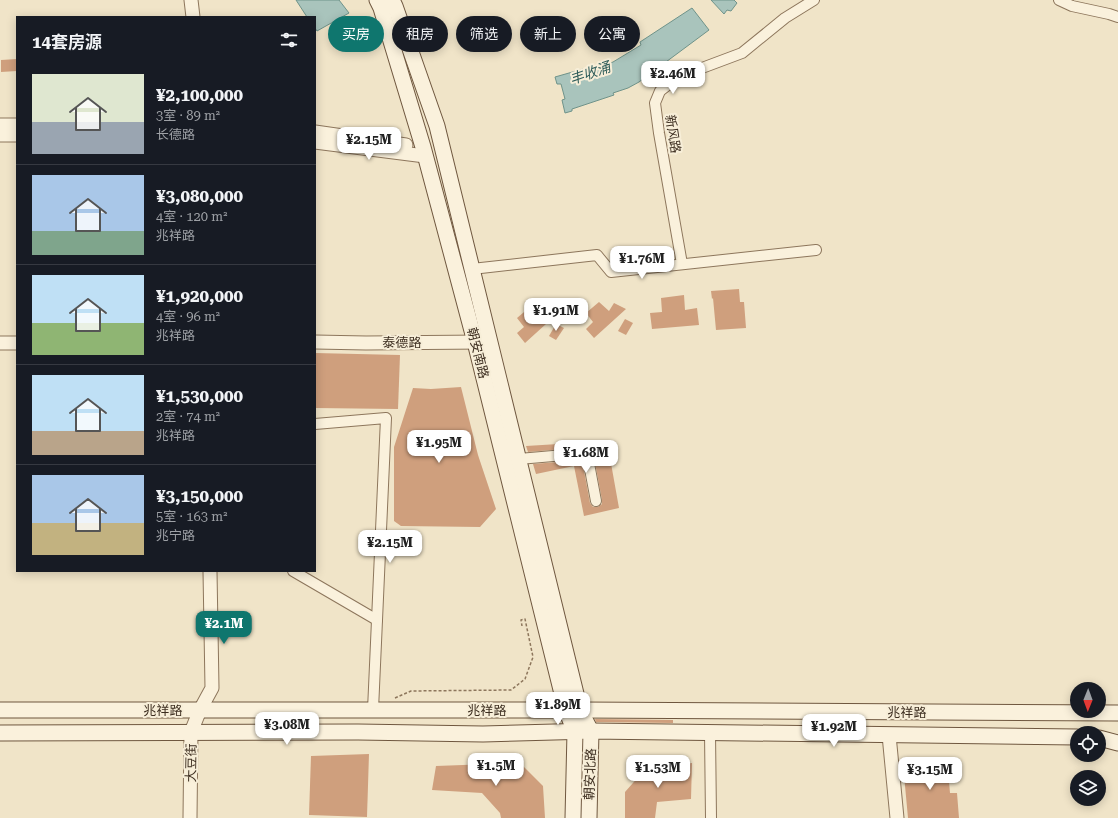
<!DOCTYPE html>
<html lang="zh">
<head>
<meta charset="utf-8">
<style>
  :root { --surface:#171b24; --page:#20242c; --text:#f1f3f6; --muted:#9ea1a6; --line:#363941; --accent:#0f766e }
  body { margin:0; font-family:"Roboto Serif","Noto Sans SC",serif; background:var(--page); color:var(--text); height:100vh; display:flex; flex-direction:column; font-size:15px; white-space:nowrap }
  * { box-sizing:border-box; margin:0 }
  p { font-size:13px; color:var(--muted) }
  .icon { flex:none; width:22px; height:22px; fill:none; stroke:currentColor; stroke-width:2; stroke-linecap:round; stroke-linejoin:round }
  .map { position:relative; flex:1; overflow:hidden }
  .drawer { position:absolute; left:16px; top:16px; width:300px; height:556px; display:flex; flex-direction:column; background:var(--surface); border-radius:0px; box-shadow:0 2px 10px #0003 }
  .drawer>* { flex:none }
  .hud { position:absolute; left:328px; top:16px; width:380px; height:36px; display:flex; gap:8px }
  .needle { width:26px; rotate:181deg }
  .buttons { position:absolute; left:1070px; top:682px; display:grid; gap:8px }
  .buttons a { display:grid; place-items:center; width:36px; height:36px; border-radius:50%; background:var(--surface); box-shadow:0 2px 10px #0003; font-size:20px }
  .price { position:absolute; translate:-50% -34px; padding:0 9px; border-radius:8px; background:#fff; color:#222; font-size:13px; line-height:26px; filter:drop-shadow(0 1px 2px #0008) }
  .price::after { content:''; position:absolute; left:50%; top:24px; width:12px; height:9px; margin-left:-6px; background:inherit; clip-path:polygon(0 0,100% 0,50% 100%) }
  .price.active { background:var(--accent); color:#fff }
  ul { padding:0; list-style:none }
  li { display:flex; align-items:center; gap:12px; height:100px; padding:0 16px }
  li+li { border-top:1px solid var(--line) }
  li span { display:grid; place-items:center; flex:none; width:112px; height:80px; border-radius:0px; color:#555 }
  li>.icon { margin-inline-start:auto }
  span .icon { width:48px; height:48px; fill:#fffc; stroke-width:1 }
  li b { font-size:17px }
  h2 { display:flex; justify-content:space-between; align-items:center; height:48px; padding:0 16px; font-size:17px }
  .chip { padding:0 14px; border-radius:18px; background:var(--surface); box-shadow:0 2px 10px #0003; font-size:14px; line-height:36px }
  .chip.active { background:var(--accent); color:#fff }
  .map>svg:first-child { display:block }
  .water { fill:#a9c4bc; stroke:#6f938a }
  .building { fill:#cf9f7d }
  .lines { fill:none; stroke-linecap:round; stroke-linejoin:round }
  .minor-casing { stroke:#8d765c; stroke-width:12 }
  .tertiary-casing { stroke:#8d765c; stroke-width:15 }
  .secondary-casing { stroke:#6f573f; stroke-width:17 }
  .path { stroke:#8d765c; stroke-width:1.5; stroke-dasharray:3 2; stroke-linecap:butt }
  .minor { stroke:#faf1dc; stroke-width:10 }
  .tertiary { stroke:#faf1dc; stroke-width:13 }
  .secondary { stroke:#faf1dc; stroke-width:15 }
  .labels { text-anchor:middle; dominant-baseline:central; stroke-width:4; stroke-linejoin:round; paint-order:stroke }
  .street-label { font-size:13px; fill:#3d2e20; stroke:#f7eed8 }
  .water-label { font-size:14px; font-style:italic; fill:#2f5d5a; stroke:#f7eed8 }
</style>
</head>
<body>
<div class="map">
<svg width="1118" height="818" viewBox="0 0 1118 818">
  <rect width="100%" height="100%" fill="#f0e4c8"/>
  <!-- water -->
  <g class="water">
    <path d="M296,0H339L349,13L317,31L315,28V17H307Z"/>
    <path d="M711,0H734L737,3L731,11L727,10L724,14Z"/>
    <path d="M692,8L709,30L639,82L628,88L613,93L614,95L572,109V111L565,113L562,100L565,99L561,84H557L555,77L583,69L586,73L613,62L641,45L640,42Z"/>
  </g>
  <!-- building -->
  <g class="building">
    <path d="M17,59V71L1,72V60Z"/>
    <path d="M739,289L740,302H744L746,328L716,330L713,298L712,299L711,291Z"/>
    <path d="M684,295L685,310L697,308L699,325L652,329L650,313L662,312L661,298Z"/>
    <path d="M599,302L609,311L614,303L626,309L594,338L586,329L593,322L586,313Z"/>
    <path d="M530,307L540,316L545,307L557,314L525,343L517,333L524,327L517,318Z"/>
    <path d="M625,319L633,323L626,335L618,331Z"/>
    <path d="M556,324L564,328L556,340L549,336Z"/>
    <path d="M315,353L400,355L398,409L315,408Z"/>
    <path d="M461,387L478,455L496,509L480,527L401,526L394,521V447L413,388L431,389Z"/>
    <path d="M607,441L619,508L584,516L574,466L536,474L533,464L582,460L590,503L593,507H598L602,504V500L593,452L592,449L586,447L528,452L526,446Z"/>
    <path d="M595,719L673,720V723L596,722Z"/>
    <path d="M369,754L367,817L309,815L311,756Z"/>
    <path d="M947,759L950,793H957L959,818H908L903,764Z"/>
    <path d="M520,763L543,786L545,818H501L500,813L482,793L432,790L436,766Z"/>
    <path d="M692,763L691,799L657,802L655,818H625V792L648,766Z"/>
  </g>
  <g class="lines">
    <defs>
      <g id="minor">
        <path d="M1059,0L1072,6L1109,14L1118,17"/>
        <path d="M682,264L659,133L655,103L660,91L678,77L742,53L785,18L814,0"/>
        <path d="M472,269L597,255L611,272L816,250"/>
        <path d="M315,424L386,418L373,710"/>
        <path d="M519,459L587,453L596,501"/>
        <path d="M293,571L377,620"/>
        <path d="M710,733L711,818"/>
      </g>
      <g id="tertiary">
        <path d="M191,0L193,17"/>
        <path d="M0,125H17"/>
        <path d="M315,132L406,145"/>
        <path d="M0,135H17"/>
        <path d="M315,142L425,156"/>
        <path d="M315,342L366,343L484,342"/>
        <path d="M0,343H17"/>
        <path d="M889,735L897,818"/>
        <path d="M190,818L191,732L200,710L212,688L210,571"/>
      </g>
      <g id="secondary">
        <path d="M377,0L381,8L423,147L475,342L566,710L575,732L573,818"/>
        <path d="M392,0L395,6L437,126L580,710L591,731L589,818"/>
        <path d="M0,710H580L1118,713"/>
        <path d="M0,733L358,732L483,734L591,731L1077,737"/>
        <path d="M1099,738L1118,743"/>
      </g>
    </defs>
    <!-- minor casing -->
    <use href="#minor" class="minor-casing"/>
    <!-- tertiary casing -->
    <use href="#tertiary" class="tertiary-casing"/>
    <!-- secondary casing -->
    <use href="#secondary" class="secondary-casing"/>
    <!-- path -->
    <path class="path" d="M395,698L411,691L511,690L525,679L533,657L525,619L521,620L522,626"/>
    <!-- minor -->
    <use href="#minor" class="minor"/>
    <!-- tertiary -->
    <use href="#tertiary" class="tertiary"/>
    <!-- secondary -->
    <use href="#secondary" class="secondary"/>
  </g>
  <g class="labels">
    <!-- street labels -->
    <g class="street-label">
      <text transform="translate(673 134) rotate(81)">新风路</text>
      <text x="402" y="342">泰德路</text>
      <text transform="translate(478 353) rotate(76)">朝安南路</text>
      <text x="163" y="710">兆祥路</text>
      <text x="487" y="710">兆祥路</text>
      <text x="907" y="712">兆祥路</text>
      <text transform="translate(191 763) rotate(-89)">大豆街</text>
      <text transform="translate(590 774) rotate(-88)">朝安北路</text>
    </g>
    <!-- water labels -->
    <g class="water-label">
      <text transform="translate(590 73) rotate(-19)">丰收涌</text>
    </g>
  </g>
</svg>
<div class="buttons">
<a><svg class="needle" viewBox="-14 -14 28 28"><path d="M0-13l5 13h-10z" fill="#e53935"/><path d="M0 13l5-13h-10z" fill="#9ea1a6"/></svg></a>
<a><svg class="icon" aria-label="locate" viewBox="0 0 24 24"><circle cx="12" cy="12" r="6"/><path d="M12 2v4M12 18v4M2 12h4M18 12h4"/></svg></a>
<a><svg class="icon" aria-label="layers" viewBox="0 0 24 24"><path d="M12 4l9 5-9 5-9-5zM3 14l9 5 9-5"/></svg></a>
</div>
<b class="price" style="left:673px;top:95px">¥2.46M</b>
<b class="price" style="left:369px;top:161px">¥2.15M</b>
<b class="price" style="left:642px;top:280px">¥1.76M</b>
<b class="price" style="left:556px;top:332px">¥1.91M</b>
<b class="price" style="left:439px;top:464px">¥1.95M</b>
<b class="price" style="left:586px;top:474px">¥1.68M</b>
<b class="price" style="left:390px;top:564px">¥2.15M</b>
<b class="price active" style="left:224px;top:645px">¥2.1M</b>
<b class="price" style="left:558px;top:726px">¥1.89M</b>
<b class="price" style="left:287px;top:746px">¥3.08M</b>
<b class="price" style="left:834px;top:748px">¥1.92M</b>
<b class="price" style="left:496px;top:787px">¥1.5M</b>
<b class="price" style="left:658px;top:789px">¥1.53M</b>
<b class="price" style="left:930px;top:791px">¥3.15M</b>
<div class="hud">
<a class="chip active">买房</a>
<a class="chip">租房</a>
<a class="chip">筛选</a>
<a class="chip">新上</a>
<a class="chip">公寓</a>
</div>
<section class="drawer">
<h2>14套房源<svg class="icon" aria-label="filters" viewBox="0 0 24 24"><path d="M4 7h16M4 17h16"/><circle cx="9" cy="7" r="2"/><circle cx="15" cy="17" r="2"/></svg></h2>
<ul>
<li><span style="background:linear-gradient(#dfe7d0 60%,#9aa5b1 0)"><svg class="icon" aria-label="home" viewBox="0 0 24 24"><path d="M3 11l9-7 9 7M6 9v11h12V9"/></svg></span><div><b>¥2,100,000</b><p>3室 · 89 m²</p><p>长德路</p></div></li>
<li><span style="background:linear-gradient(#a9c7e8 70%,#7fa58c 0)"><svg class="icon" aria-label="home" viewBox="0 0 24 24"><path d="M3 11l9-7 9 7M6 9v11h12V9"/></svg></span><div><b>¥3,080,000</b><p>4室 · 120 m²</p><p>兆祥路</p></div></li>
<li><span style="background:linear-gradient(#bfe0f5 60%,#8fb573 0)"><svg class="icon" aria-label="home" viewBox="0 0 24 24"><path d="M3 11l9-7 9 7M6 9v11h12V9"/></svg></span><div><b>¥1,920,000</b><p>4室 · 96 m²</p><p>兆祥路</p></div></li>
<li><span style="background:linear-gradient(#bfe0f5 70%,#b9a48a 0)"><svg class="icon" aria-label="home" viewBox="0 0 24 24"><path d="M3 11l9-7 9 7M6 9v11h12V9"/></svg></span><div><b>¥1,530,000</b><p>2室 · 74 m²</p><p>兆祥路</p></div></li>
<li><span style="background:linear-gradient(#a9c7e8 60%,#c2b280 0)"><svg class="icon" aria-label="home" viewBox="0 0 24 24"><path d="M3 11l9-7 9 7M6 9v11h12V9"/></svg></span><div><b>¥3,150,000</b><p>5室 · 163 m²</p><p>兆宁路</p></div></li>
</ul>
</section>
</div>
</body>
</html>
